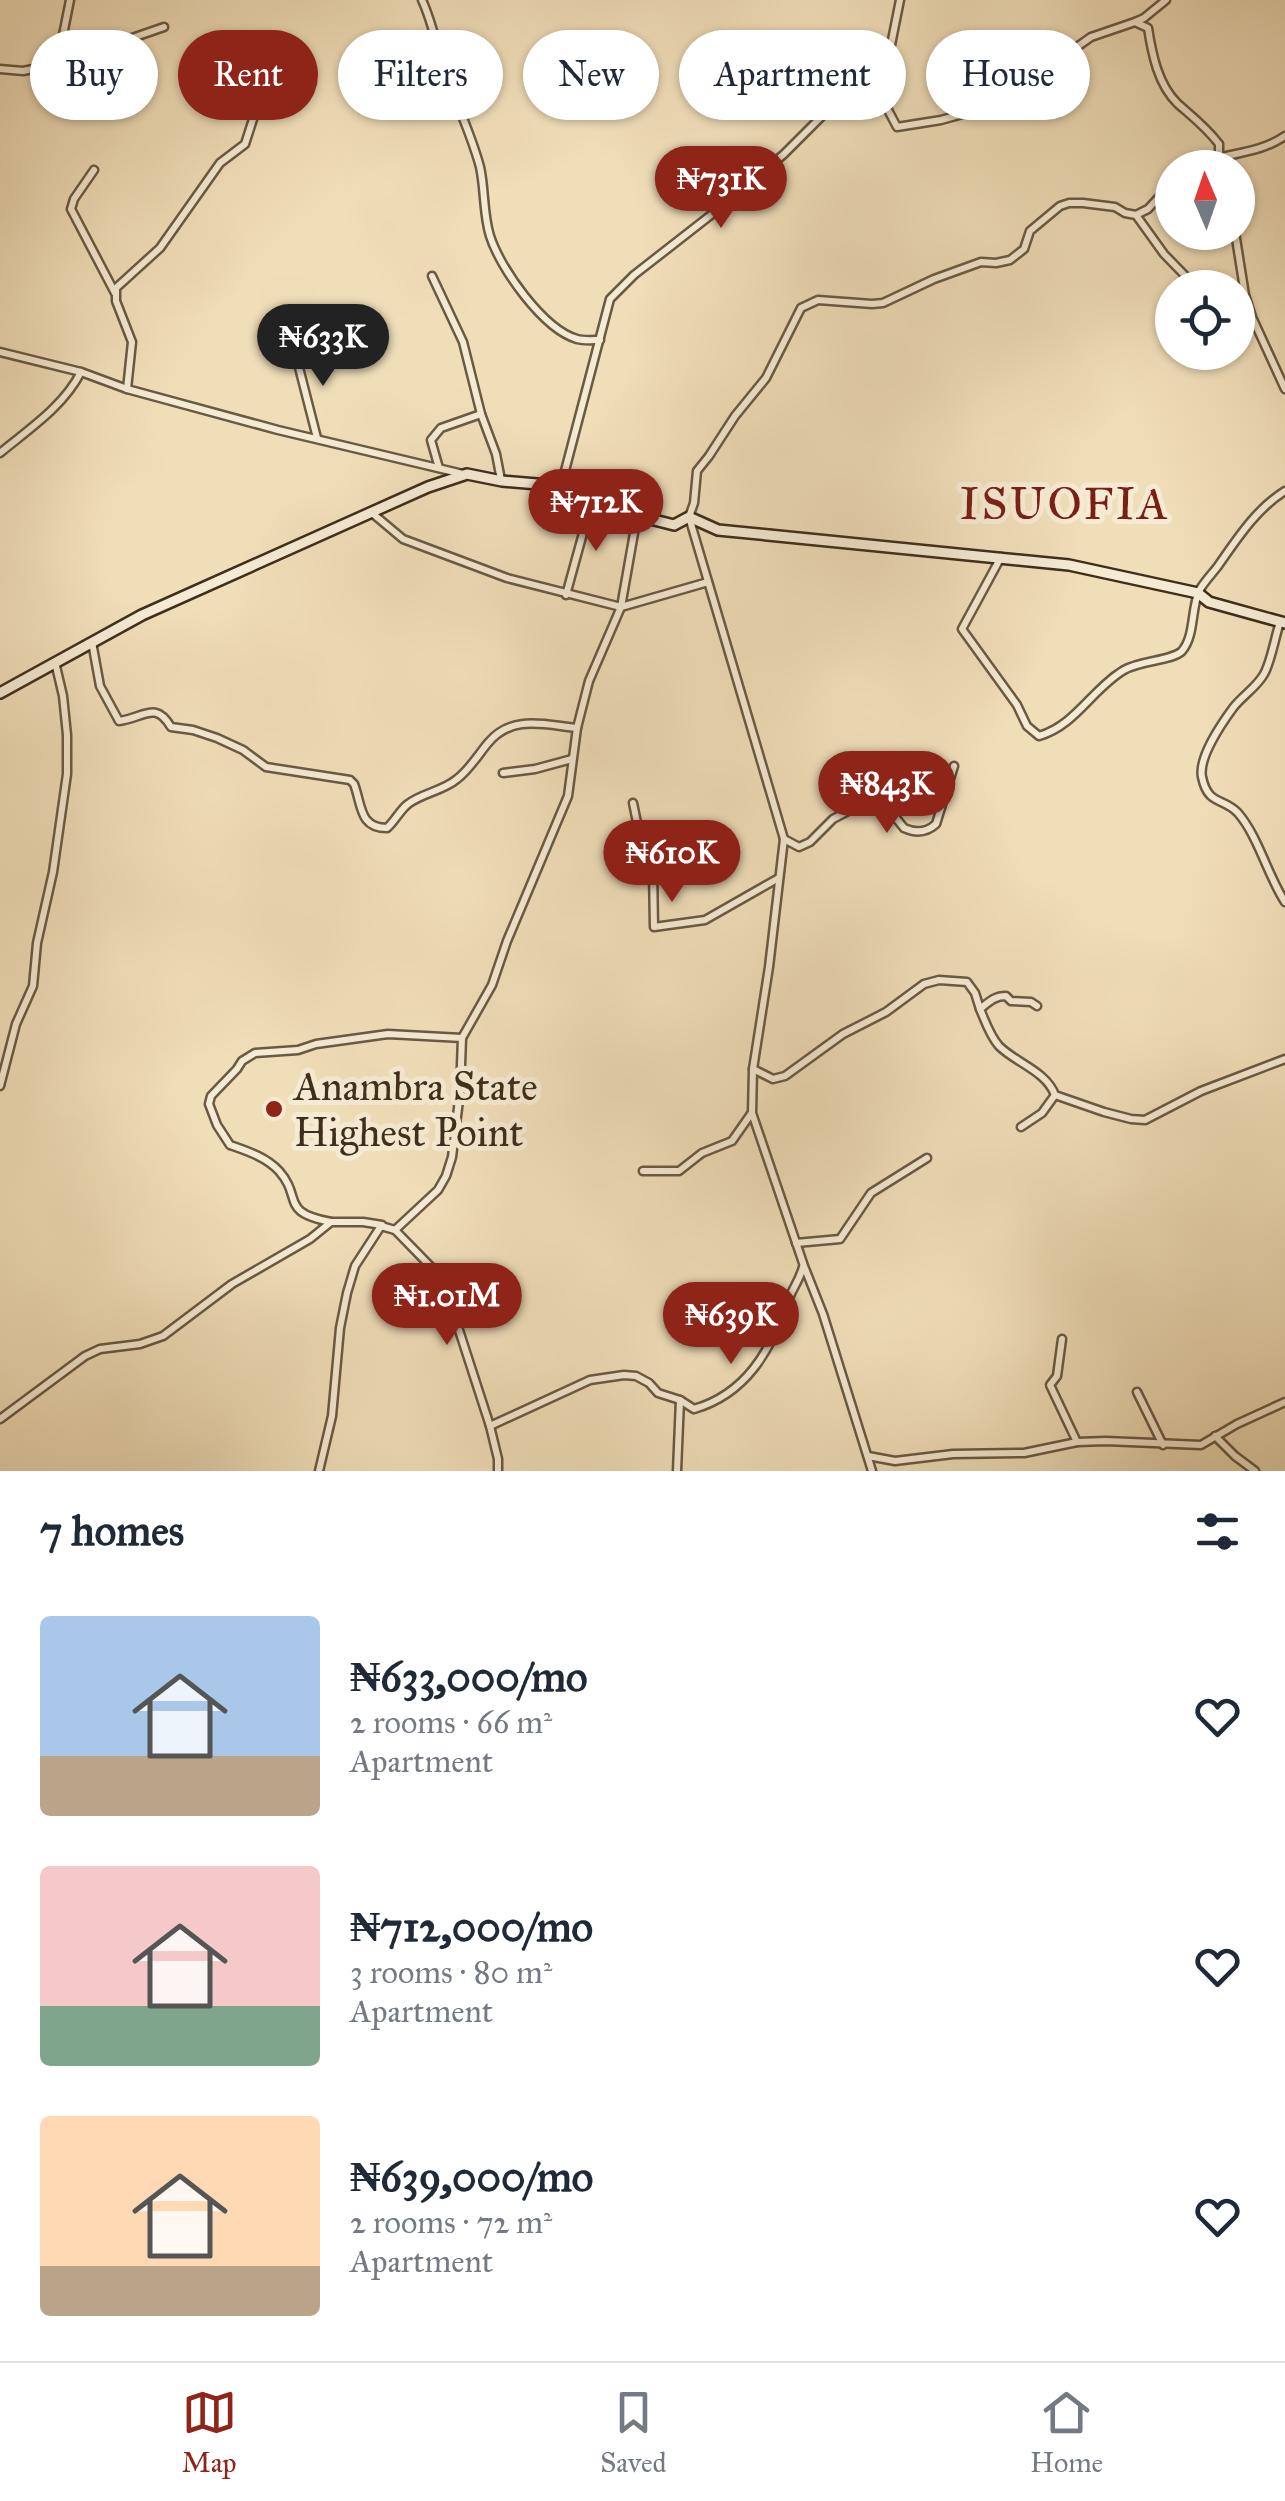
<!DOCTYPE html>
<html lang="en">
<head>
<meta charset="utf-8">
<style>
  :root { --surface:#fff; --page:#f2f2f3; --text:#1f2937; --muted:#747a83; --line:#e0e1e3; --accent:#8f2418 }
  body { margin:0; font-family:"IM FELL Great Primer",serif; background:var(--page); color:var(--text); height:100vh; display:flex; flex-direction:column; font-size:38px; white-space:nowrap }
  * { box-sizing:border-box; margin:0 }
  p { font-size:32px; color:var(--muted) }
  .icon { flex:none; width:55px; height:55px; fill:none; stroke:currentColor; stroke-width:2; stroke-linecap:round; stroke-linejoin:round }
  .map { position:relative; height:1471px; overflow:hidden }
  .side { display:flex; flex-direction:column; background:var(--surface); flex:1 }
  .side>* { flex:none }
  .guide { position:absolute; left:30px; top:30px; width:1225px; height:90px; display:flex; gap:20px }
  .needle { width:65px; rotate:358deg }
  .controls { position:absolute; left:1155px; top:150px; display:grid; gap:20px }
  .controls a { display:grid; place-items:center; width:100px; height:100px; border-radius:50%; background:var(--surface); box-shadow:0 2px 8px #0004; font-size:50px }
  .price { position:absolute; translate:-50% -85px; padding:0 22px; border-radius:35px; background:var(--accent); color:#fff; font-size:32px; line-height:65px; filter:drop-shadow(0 2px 5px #0008) }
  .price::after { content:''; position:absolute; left:50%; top:60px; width:30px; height:22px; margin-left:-15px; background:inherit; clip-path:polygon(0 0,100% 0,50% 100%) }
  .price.current { background:#222; color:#fff }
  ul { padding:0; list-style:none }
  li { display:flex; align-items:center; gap:30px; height:250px; padding:0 40px }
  li span { display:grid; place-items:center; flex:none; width:280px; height:200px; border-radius:10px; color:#555 }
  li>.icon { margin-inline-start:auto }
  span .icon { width:120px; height:120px; fill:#fffc; stroke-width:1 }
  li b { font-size:42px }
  h2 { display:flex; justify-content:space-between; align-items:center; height:120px; padding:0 40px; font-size:42px }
  .tag { padding:0 35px; border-radius:45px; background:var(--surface); box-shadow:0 2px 8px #0004; font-size:35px; line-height:90px }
  .tag.current { background:var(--accent); color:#fff }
  .dock { display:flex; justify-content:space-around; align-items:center; height:140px; border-top:2px solid var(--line); background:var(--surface); font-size:28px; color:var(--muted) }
  .dock a { display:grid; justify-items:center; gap:5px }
  .dock .current { color:var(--accent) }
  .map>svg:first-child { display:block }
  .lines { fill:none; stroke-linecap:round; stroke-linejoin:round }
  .minor-casing { stroke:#6a5a42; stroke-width:11 }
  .secondary-casing { stroke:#3e2e1b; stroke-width:14 }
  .minor { stroke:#f5ead2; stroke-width:6 }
  .secondary { stroke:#f5ead2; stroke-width:9 }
  .poi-dot { fill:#8f2418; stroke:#f5ead2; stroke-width:4 }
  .labels { text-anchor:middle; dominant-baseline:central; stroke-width:10; stroke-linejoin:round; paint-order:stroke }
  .poi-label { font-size:40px; fill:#3e2e1b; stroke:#f5ead2; text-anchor:start }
  .quarter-label { font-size:45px; letter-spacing:2.5px; fill:#7a1f14; stroke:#f5ead2 }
</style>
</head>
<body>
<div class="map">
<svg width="1285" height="1471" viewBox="0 0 1285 1471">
  <rect width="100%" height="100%" fill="#f0deb9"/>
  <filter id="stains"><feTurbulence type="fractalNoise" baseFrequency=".002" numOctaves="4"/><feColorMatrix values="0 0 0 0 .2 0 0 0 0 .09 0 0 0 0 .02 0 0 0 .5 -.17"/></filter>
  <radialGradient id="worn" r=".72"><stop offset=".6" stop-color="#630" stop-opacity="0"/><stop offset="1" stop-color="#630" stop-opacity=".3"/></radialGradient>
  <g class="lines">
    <defs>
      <g id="minor">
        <path d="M422,0C434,26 438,54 448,81C459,109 472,137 480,167C485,189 483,214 490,236C500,268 543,329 577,339C584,341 593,340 600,340"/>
        <path d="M1166,0L1144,18L1135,22L1148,28C1152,54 1158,85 1178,104C1194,118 1206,127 1219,144V156L1222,168"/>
        <path d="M58,60L70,0"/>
        <path d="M0,69L23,71L38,68L88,49L106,47L164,27"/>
        <path d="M870,76L897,127L941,120L995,105L1091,37L1135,22"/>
        <path d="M1190,168C1221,152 1256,156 1285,136"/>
        <path d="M94,170L74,199L71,209L115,293"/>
        <path d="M1136,215L1164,254L1197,288"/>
        <path d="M1235,232L1245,295L1252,317L1285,389"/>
        <path d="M432,276L463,342L481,414L496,454L501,480"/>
        <path d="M294,348L317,438"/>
        <path d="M0,352L81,372L127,389L278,430L463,474"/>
        <path d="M127,389L132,342L116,301V288L160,248L220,163L245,144L255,113L265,49"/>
        <path d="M0,453C29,429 63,407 81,372"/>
        <path d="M439,468L431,440L441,428L481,414"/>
        <path d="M561,486L610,299L634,275L734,197L784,154L828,110L877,71L887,57L891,45L900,0"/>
        <path d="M372,513L403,539L507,578L621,607L708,582"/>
        <path d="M1001,557L962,629L1017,705L1027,726L1039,736C1076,725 1092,689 1124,670C1141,660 1172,661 1182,651C1195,636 1191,609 1199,591C1204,582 1212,574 1218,566C1237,539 1256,509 1285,491"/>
        <path d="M566,595L591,504"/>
        <path d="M1280,622C1275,637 1271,662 1264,674C1257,687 1242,696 1233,708C1222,723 1198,758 1202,777C1208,806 1223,797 1238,813C1258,836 1268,876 1285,902"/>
        <path d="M92,642L100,686L119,721C144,718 155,700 171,727L193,730L217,738L243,750L266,767L350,780L354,784C362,805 359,828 387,828C395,821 400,810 408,804C422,793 443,791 457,779C470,769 478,755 488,743C512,714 545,725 577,728"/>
        <path d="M503,773L535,769L572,759"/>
        <path d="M633,803L641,842L653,870L654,927L705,920L777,879"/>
        <path d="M784,839L799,847L810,842L833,819L873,798L883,802L904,828C915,833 926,833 936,824L954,766"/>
        <path d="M980,1009C985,1021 990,1036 999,1046C1016,1063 1046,1071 1055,1095L1104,1112L1131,1119L1145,1120L1201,1091L1285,1059"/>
        <path d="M753,1069L773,1079L785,1076L843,1034L886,1012L924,984L939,980L967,982L975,993L980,1009C989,1002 994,996 1006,996L1011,1001L1031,1002L1037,1006"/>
        <path d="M0,1086L16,1024L33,986L37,943L53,872L67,774V735L63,696L55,662"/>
        <path d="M1021,1127L1042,1113L1055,1095"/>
        <path d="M643,1171H679L702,1153L732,1141L751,1114"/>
        <path d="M331,1222C279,1212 303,1198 279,1171C266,1157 247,1151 230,1145L217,1125L209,1104L211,1096L237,1069L242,1061L255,1053L298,1050L316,1044L388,1034L462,1038"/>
        <path d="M395,1230L438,1274L446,1290L490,1426L498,1459V1471"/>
        <path d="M796,1243L840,1239L871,1193L927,1158"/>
        <path d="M1062,1339L1057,1376L1050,1385L1077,1442"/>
        <path d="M1137,1392L1163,1445"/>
        <path d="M0,1419L85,1356L100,1349L140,1344L163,1336L232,1284L310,1239L331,1222H363L382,1225"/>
        <path d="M490,1426L590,1380L624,1375L636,1376L649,1383L658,1393L680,1400L694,1409C746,1394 770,1351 787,1304C791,1290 799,1282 803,1267"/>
        <path d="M1215,1436L1235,1456L1255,1471"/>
        <path d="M868,1456L895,1461L953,1454L1024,1453L1077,1442L1106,1441L1201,1445L1237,1424L1285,1402"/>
        <path d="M319,1471L332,1416L340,1328L347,1293L355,1266L381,1226L395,1230L438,1190L446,1176L452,1157L460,1092L462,1038L492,985L507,941L568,796L577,728L589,681L621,607L637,516"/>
        <path d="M677,1471L680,1400"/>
        <path d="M872,1471L823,1314L804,1266L752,1113L753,1069L769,967L784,839L689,517L694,503L697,471L709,456L735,416L766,378L801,308L818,300L872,304L883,303L934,279L981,262L996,263L1010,260L1024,249L1030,231L1060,206L1069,203H1083L1115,207L1125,213L1136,215L1148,209L1172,183"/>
      </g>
      <path id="secondary" d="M0,693L142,615L428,487L467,474L502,481L561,486L591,504L674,525L689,517L718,530L1069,565L1198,593L1209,602L1285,623"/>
    </defs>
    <!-- minor casing -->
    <use href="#minor" class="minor-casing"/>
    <!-- secondary casing -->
    <use href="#secondary" class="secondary-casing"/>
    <!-- minor -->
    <use href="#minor" class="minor"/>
    <!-- secondary -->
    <use href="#secondary" class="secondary"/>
  </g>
  <!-- markers -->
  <circle class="poi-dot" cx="274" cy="1109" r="10"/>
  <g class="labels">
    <!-- poi labels -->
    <g class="poi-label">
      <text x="294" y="1086">Anambra State<tspan x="294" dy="46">Highest Point</tspan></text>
    </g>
    <!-- quarter labels -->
    <g class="quarter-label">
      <text x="1065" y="503">ISUOFIA</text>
    </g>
  </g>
  <rect width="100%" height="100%" filter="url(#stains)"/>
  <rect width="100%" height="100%" fill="url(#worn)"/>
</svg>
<div class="controls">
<a><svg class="needle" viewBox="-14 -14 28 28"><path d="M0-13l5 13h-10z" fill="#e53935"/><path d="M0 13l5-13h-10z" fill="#747a83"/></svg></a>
<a><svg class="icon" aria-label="locate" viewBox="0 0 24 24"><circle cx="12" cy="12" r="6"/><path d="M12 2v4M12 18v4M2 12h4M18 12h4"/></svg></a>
</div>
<b class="price" style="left:721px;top:231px">₦731K</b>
<b class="price current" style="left:323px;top:389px">₦633K</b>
<b class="price" style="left:596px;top:554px">₦712K</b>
<b class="price" style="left:887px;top:836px">₦843K</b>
<b class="price" style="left:672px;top:905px">₦610K</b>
<b class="price" style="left:447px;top:1348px">₦1.01M</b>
<b class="price" style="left:731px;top:1367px">₦639K</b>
<div class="guide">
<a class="tag">Buy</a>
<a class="tag current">Rent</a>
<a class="tag">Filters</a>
<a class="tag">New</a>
<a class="tag">Apartment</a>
<a class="tag">House</a>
</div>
</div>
<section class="side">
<h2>7 homes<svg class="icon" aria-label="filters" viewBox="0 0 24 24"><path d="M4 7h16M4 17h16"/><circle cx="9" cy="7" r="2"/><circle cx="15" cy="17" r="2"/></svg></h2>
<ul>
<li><span style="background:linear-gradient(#a9c7e8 70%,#b9a48a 0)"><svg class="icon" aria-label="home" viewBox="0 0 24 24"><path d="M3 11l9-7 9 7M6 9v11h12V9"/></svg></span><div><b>₦633,000/mo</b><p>2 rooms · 66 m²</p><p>Apartment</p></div><svg class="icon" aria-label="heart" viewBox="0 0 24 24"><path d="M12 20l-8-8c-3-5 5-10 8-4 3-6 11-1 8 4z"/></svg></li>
<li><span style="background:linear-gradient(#f6c9c9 70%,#7fa58c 0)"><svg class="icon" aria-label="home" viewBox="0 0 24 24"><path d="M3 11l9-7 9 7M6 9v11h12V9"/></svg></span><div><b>₦712,000/mo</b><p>3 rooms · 80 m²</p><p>Apartment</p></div><svg class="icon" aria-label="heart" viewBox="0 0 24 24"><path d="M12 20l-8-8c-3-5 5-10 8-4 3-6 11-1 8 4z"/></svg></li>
<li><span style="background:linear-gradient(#ffd9b3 75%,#b9a48a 0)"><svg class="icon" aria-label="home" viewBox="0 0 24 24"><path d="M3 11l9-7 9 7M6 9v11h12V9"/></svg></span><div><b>₦639,000/mo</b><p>2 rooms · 72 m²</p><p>Apartment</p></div><svg class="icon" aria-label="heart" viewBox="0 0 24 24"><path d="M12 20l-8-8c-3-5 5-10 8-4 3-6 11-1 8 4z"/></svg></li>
</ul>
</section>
<nav class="dock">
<a class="current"><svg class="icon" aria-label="map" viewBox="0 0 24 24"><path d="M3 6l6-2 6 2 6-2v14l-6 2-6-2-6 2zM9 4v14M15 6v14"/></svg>Map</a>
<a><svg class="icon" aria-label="saved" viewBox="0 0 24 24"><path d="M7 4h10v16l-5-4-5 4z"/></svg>Saved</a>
<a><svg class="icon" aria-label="home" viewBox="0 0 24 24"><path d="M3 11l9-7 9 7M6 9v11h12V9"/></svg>Home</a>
</nav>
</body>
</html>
